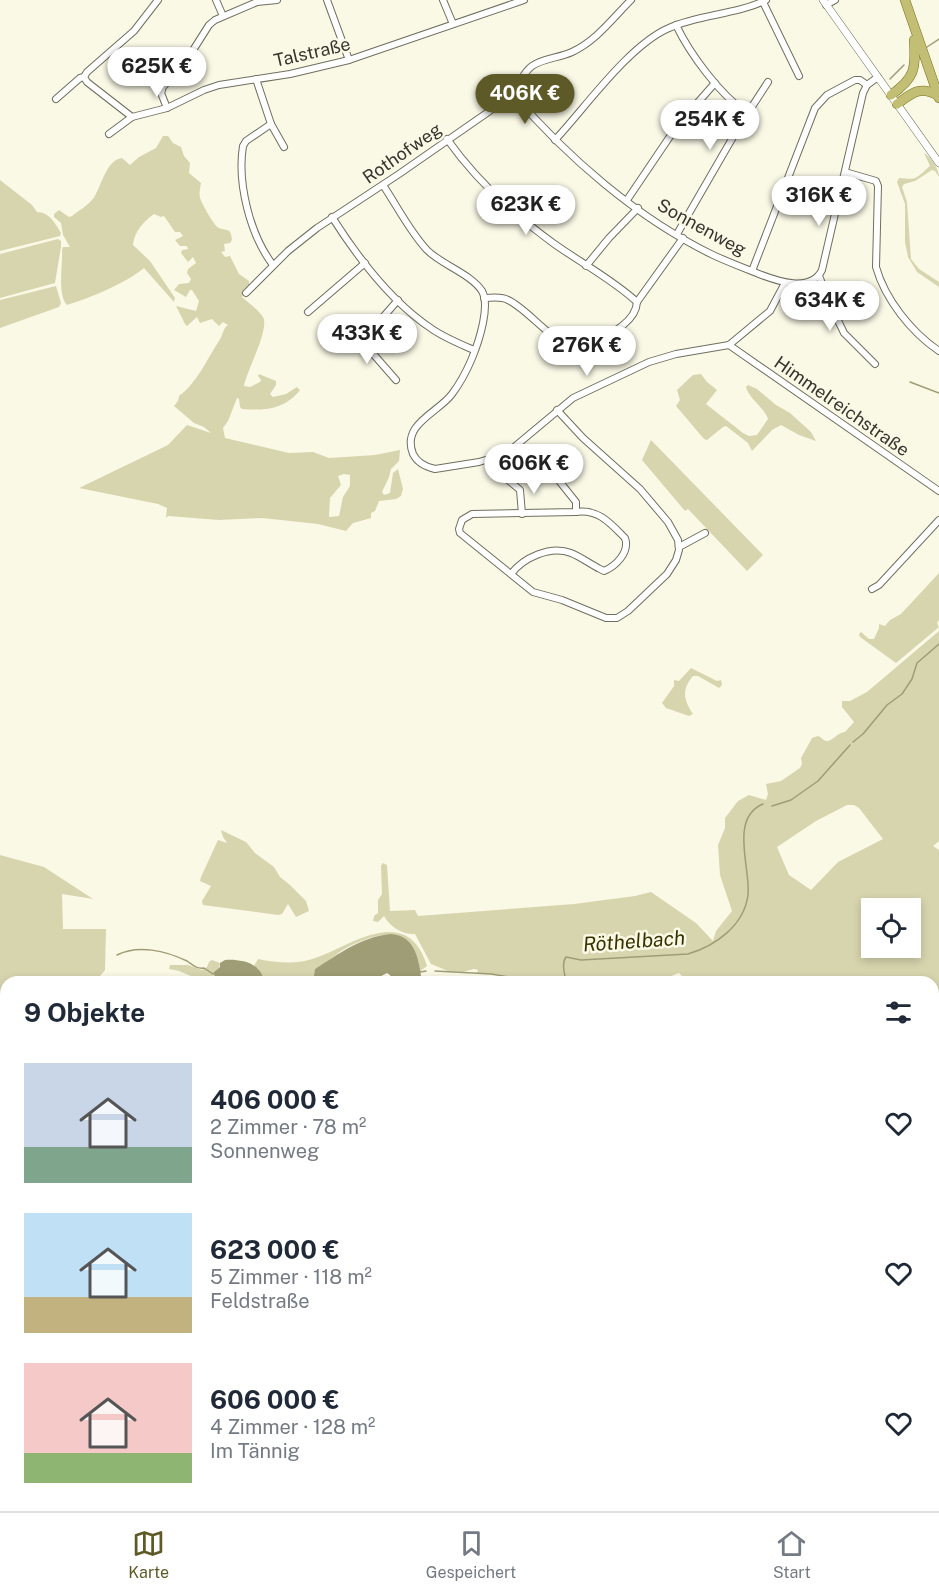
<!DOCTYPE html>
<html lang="de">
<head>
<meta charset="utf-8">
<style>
  :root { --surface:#fff; --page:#f6f6f7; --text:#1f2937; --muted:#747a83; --line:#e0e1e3; --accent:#5e5a27 }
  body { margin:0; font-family:"Public Sans",sans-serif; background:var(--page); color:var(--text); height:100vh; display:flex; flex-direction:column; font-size:22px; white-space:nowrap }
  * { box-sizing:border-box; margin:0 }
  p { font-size:20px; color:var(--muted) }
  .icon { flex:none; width:33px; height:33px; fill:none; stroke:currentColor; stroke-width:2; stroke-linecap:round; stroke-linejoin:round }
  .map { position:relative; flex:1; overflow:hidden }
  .drawer { position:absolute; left:0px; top:976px; width:939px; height:536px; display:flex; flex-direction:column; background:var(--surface); border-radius:18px 18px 0 0; box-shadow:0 3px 9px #0003 }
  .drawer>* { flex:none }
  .buttons { position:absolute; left:861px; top:898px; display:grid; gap:12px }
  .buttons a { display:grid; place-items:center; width:60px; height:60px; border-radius:0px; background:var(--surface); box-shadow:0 3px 9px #0003; font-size:30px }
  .price { position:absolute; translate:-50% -51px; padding:0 14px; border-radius:21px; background:#fff; color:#222; font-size:20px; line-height:39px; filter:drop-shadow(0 2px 3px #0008) }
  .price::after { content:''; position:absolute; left:50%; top:36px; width:18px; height:14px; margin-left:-9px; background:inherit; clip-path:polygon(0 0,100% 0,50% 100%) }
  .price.active { background:var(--accent); color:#fff }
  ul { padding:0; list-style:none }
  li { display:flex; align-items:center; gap:18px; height:150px; padding:0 24px }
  li span { display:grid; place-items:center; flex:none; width:168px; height:120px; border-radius:0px; color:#555 }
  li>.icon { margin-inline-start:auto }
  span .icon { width:72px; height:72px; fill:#fffc; stroke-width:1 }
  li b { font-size:26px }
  h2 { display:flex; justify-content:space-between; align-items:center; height:72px; padding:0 24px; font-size:26px }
  .tab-bar { display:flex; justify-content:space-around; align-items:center; height:84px; border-top:2px solid var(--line); background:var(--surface); font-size:16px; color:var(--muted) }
  .tab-bar a { display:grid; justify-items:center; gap:3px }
  .tab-bar .active { color:var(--accent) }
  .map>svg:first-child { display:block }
  .green { fill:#d7d5ae; fill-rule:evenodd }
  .water { fill:#9f9d75 }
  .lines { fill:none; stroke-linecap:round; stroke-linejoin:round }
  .stream { stroke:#9f9d75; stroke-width:1.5 }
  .minor-casing { stroke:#706f5f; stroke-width:8 }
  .tertiary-casing { stroke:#706f5f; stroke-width:8 }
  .primary-casing { stroke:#77711e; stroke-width:10 }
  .minor { stroke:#fff; stroke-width:6 }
  .tertiary { stroke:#fff; stroke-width:7 }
  .primary { stroke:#c2be73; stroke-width:9 }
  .labels { text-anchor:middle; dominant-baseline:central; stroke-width:5; stroke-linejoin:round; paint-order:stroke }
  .street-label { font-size:18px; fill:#36352e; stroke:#faf9e6 }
  .water-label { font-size:20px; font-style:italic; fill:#363200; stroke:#faf9e6 }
</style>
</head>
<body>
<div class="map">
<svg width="939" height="1511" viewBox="0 0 939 1511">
  <rect width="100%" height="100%" fill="#faf9e6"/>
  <!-- green -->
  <g class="green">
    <path d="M163,136H168L173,143L181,147L184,156L190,163L189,173L201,183C200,189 199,193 200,198C202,204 214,226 219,228C228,231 231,228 232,240L230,243L224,244L225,251L221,252L225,257L230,256L239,274L249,281V285L243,290L242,297C248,303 258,309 263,317C270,329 246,372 244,386L250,387L260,382L261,380L258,376L259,374L276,381V385L270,394L273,397L286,394L297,387L300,390C285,409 266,411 242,409L240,407L239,399L237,398L228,421L223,428L225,438L289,453L313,452L329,458L375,455L400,450L399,461L391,469L389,477L382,492L384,495L390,493L393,473L398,469L403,489L401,496L396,499L379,501L375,511L371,513V518L353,523L346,531L318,524L262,518L219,520L168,516L166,518L167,508L158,504L79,488L168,445L187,425L211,433L204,427L194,423L174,406L178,401L179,396C197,383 207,359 219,341C223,335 223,328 228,325L223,322L219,326L212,319L200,323L197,317L187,326L185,324L176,306L196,311L199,301L192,290H190L186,297L174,290L179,284L189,283L191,279L187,273L188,269L196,263L193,257L188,262L181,253L182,250L188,249L187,246H180L175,240L183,236L180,232H175L164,216L161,217L154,214C144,221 134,232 133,245L150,261L175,298L174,302L144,268C126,283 90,298 67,305C57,294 63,265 62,250L63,247H70L63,235L61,223L54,217V214L59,210L69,217L72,216C78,211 87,206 92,200C101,190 105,160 122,158L130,165L139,157L156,148ZM344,474L350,475V486L343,497L339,516L329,517L330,498L341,485L338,476Z"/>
    <path d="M924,153C931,157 939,169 939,177L935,171L932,170L915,181L904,184L902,187L907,202L911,259L919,269L939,282V287L917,272L908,257L905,242V204L897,182L899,178C918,180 915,179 930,166Z"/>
    <path d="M0,180L32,205L37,212C49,212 55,223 61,233L60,236L0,251Z"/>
    <path d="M58,239L61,241V247L55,283L0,298V254Z"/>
    <path d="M56,286L61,303L59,307L0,328V300Z"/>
    <path d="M701,374L707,382L717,390L706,404L743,433L749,436L757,435L768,419C764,407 749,399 746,387L748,385L757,389L776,405L790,413L811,432L816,441L799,435L781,425L772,430L752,451L748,443L726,426L723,427L707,440L704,439L676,406L680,400L677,390L693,375Z"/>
    <path d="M651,440L763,555L747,571L688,509L685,511L642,460Z"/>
    <path d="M939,573V620L937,623L939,627L896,663L860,637L859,634L861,632L869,639H874L879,628V624L885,626L890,620L901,614Z"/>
    <path d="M939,631V841L933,846L939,850V1098L933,1101V982H658L682,976L679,973L656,982H543L503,975L477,973L478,970L474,969L463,972L448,971L431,964L415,934C403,935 390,927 384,916L378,922L373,921L374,916L378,913V900L382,894L381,866L383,863L387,865L390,911L415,910L418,916L574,904L635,896L651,892L696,923L713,941L716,931L732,911L720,875L718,845L725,828V818L738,801L749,795L766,800L768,794L766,784L781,781L800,768L802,764L801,758L812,738L818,736C821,737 823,740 826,741C832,742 838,732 845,732L854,722L842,707V701H850L867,692ZM847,805H854L859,808L883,839L838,862L811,890L789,875L777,847L816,821ZM872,909H910V948H872Z"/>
    <path d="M691,668L717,681L721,680L722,685L719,688L698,676H693C681,690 684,700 693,714L689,716L666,708L662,703L674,686V680L679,681Z"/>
    <path d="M221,830L246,842L255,853L274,867L280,877L290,885L306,901L309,911L296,917L288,904L282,914L278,915L203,905L202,901L211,886L200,881L201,877L218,840L227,843L223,837Z"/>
    <path d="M0,855L44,867L93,899L62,894L63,929H106L105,970L95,982H6V1009L0,1010Z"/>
    <path d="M389,932C410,932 421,946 427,966L420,971C416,926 382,930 350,946C337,952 328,963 315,969L314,982H264L263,977L254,966L258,959C278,963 299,965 318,957C342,948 363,933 389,932Z"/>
    <path d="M212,960L220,963L219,968L213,974L218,982H205L179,971L169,969L170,965H188L202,970L207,967L209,962Z"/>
    <path d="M441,976L489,980L494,976L533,982H435L438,977Z"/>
    <path d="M0,1241L6,1247V1381L0,1382Z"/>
    <path d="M699,1506H739L741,1508L751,1506H847L898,1511H693Z"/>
  </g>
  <!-- water -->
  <g class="water">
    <path d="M391,934C417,936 419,962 422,982H393L390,975L387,973L370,982L348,977L333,982H313L315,969C339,954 360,937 391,934Z"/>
    <path d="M225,960C241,959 262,963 264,982H218L213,973L220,967V963Z"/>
  </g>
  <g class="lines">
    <!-- stream -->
    <g class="stream">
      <path d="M927,47L939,39"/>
      <path d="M890,79L904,65"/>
      <path d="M910,382L939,393"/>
      <path d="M853,742L863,734L887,705L902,694L912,679L917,663L939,644"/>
      <path d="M772,806L791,800L818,781L850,745"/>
      <path d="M117,955C138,944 166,951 187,961C193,965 196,969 204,968L213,974"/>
      <path d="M435,971L491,974L541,982"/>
      <path d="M420,972L426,971"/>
      <path d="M277,982L313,980"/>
      <path d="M566,982C565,974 561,964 566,957L581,960L688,954C715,946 744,926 748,895C751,869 729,818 763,804"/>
    </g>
    <defs>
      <g id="minor">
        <path d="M216,0L223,16"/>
        <path d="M327,0L349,60"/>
        <path d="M443,0L453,24"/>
        <path d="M763,2L799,76"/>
        <path d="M826,5L835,0"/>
        <path d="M676,25C690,54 720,95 747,113"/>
        <path d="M256,79L271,124L246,141L243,146C237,183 250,235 273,265"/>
        <path d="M513,94C567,157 637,218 713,255C728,262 744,268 759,274C777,281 811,293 822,270L863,93L867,85L878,77"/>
        <path d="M56,99L80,78L84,77"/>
        <path d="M167,108L161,93L163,87L190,55L209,25L215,20L257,2L277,0"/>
        <path d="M132,117L87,82L84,77L87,72L134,31L158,0"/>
        <path d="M271,124L284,147"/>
        <path d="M109,134L132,117L167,108L204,90L219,85L290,74L349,60L524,0"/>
        <path d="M447,139C476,180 513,214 553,243C581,263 612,279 637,302"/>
        <path d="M555,140C585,108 629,45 669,28C700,14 736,15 766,0"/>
        <path d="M845,172L876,181L878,186L876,267C885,299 911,332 939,351"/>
        <path d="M383,185C397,206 410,232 427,250C442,265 471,274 482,291C487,300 485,313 483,323C478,347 467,374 452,394C438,413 401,424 413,454C417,462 426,467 435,469L479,462L502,455L513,448L573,398L649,362L676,354L729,345L770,311L785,283"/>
        <path d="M627,200L677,126L715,83"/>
        <path d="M332,217C358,258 391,302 432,329C445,338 460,344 474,350"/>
        <path d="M677,234L740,125L768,82"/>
        <path d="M586,266L609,238L638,208"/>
        <path d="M752,271L815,108L827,95L855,80H860L867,85"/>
        <path d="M819,276L832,308L844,333L875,364"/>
        <path d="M246,293L288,251L317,228L399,174L507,99C518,90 521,74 532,66C544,58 559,58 572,52C596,41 612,19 631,0"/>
        <path d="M484,298C492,298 501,296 508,300C530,310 557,350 581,347C600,340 636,325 637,302L683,238"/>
        <path d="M308,312L365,263"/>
        <path d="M729,345L939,491"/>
        <path d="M396,380L368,348L364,339L398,300"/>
        <path d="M557,410L583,438L640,489L668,522L678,540L679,550L676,560L667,574L628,611L617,618H606L562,600L533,592L460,533L459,529L462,520L472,514L576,512V502L560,482"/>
        <path d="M493,459L500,473L520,490L522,514"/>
        <path d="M679,547L705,533"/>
        <path d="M511,574C523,558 550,545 571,553C581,557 590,564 600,569L604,571C616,566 630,552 625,538C610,523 599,509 576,512"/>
        <path d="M872,589L879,585L939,520"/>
        <path d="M933,1106L939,1103"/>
        <path d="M0,1212L6,1213"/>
        <path d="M933,1236L939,1239"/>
        <path d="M933,1283L939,1291"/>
        <path d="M933,1315L939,1314"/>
        <path d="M933,1379L939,1376"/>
      </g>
      <path id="tertiary" d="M823,0L939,163"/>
      <g id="primary">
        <path d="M905,0L939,98"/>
        <path d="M891,95C915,78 916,69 914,40"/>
        <path d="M897,104C911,94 920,85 937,95"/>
      </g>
    </defs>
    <!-- minor casing -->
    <use href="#minor" class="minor-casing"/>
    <!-- tertiary casing -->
    <use href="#tertiary" class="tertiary-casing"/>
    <!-- primary casing -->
    <use href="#primary" class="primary-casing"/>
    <!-- minor -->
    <use href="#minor" class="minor"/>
    <!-- tertiary -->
    <use href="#tertiary" class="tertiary"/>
    <!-- primary -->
    <use href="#primary" class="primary"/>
  </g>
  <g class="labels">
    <!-- street labels -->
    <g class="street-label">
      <text transform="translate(312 52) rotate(-13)">Talstraße</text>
      <text transform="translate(402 153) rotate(-35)">Rothofweg</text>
      <text transform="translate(702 227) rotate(29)">Sonnenweg</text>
      <text transform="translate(842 406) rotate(35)">Himmelreichstraße</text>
    </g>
    <!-- water labels -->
    <g class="water-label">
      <text transform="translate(634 941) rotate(-4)">Röthelbach</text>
    </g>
  </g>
</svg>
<div class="buttons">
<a><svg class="icon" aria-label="locate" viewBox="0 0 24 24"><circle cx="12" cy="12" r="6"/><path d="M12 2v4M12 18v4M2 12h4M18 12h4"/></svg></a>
</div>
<b class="price" style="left:157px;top:98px">625K €</b>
<b class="price active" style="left:525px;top:125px">406K €</b>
<b class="price" style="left:710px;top:151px">254K €</b>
<b class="price" style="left:819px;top:227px">316K €</b>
<b class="price" style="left:526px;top:236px">623K €</b>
<b class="price" style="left:830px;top:332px">634K €</b>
<b class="price" style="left:367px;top:365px">433K €</b>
<b class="price" style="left:587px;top:377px">276K €</b>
<b class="price" style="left:534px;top:495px">606K €</b>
<section class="drawer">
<h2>9 Objekte<svg class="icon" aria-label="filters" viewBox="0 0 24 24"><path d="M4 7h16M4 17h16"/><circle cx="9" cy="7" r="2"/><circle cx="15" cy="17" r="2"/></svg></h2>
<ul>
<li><span style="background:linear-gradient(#c9d6e8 70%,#7fa58c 0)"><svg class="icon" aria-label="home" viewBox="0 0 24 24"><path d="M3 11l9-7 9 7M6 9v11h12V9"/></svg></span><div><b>406 000 €</b><p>2 Zimmer · 78 m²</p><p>Sonnenweg</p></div><svg class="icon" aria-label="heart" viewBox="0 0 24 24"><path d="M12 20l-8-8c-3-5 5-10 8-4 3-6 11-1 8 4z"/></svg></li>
<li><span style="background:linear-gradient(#bfe0f5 70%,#c2b280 0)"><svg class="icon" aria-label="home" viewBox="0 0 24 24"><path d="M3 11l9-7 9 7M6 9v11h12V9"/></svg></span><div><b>623 000 €</b><p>5 Zimmer · 118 m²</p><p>Feldstraße</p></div><svg class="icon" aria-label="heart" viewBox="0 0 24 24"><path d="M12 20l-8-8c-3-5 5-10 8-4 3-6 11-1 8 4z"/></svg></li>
<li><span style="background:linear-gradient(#f6c9c9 75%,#8fb573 0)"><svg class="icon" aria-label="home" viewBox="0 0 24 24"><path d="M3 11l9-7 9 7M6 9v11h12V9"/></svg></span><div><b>606 000 €</b><p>4 Zimmer · 128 m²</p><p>Im Tännig</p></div><svg class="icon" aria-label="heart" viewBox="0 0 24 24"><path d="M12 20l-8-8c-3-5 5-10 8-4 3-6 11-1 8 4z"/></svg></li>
</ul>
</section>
</div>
<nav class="tab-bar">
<a class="active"><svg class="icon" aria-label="map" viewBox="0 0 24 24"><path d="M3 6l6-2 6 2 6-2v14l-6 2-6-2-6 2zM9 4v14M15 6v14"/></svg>Karte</a>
<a><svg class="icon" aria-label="saved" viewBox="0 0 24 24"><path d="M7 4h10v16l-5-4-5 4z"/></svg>Gespeichert</a>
<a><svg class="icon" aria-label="home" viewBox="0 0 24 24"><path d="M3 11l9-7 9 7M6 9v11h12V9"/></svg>Start</a>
</nav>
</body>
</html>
